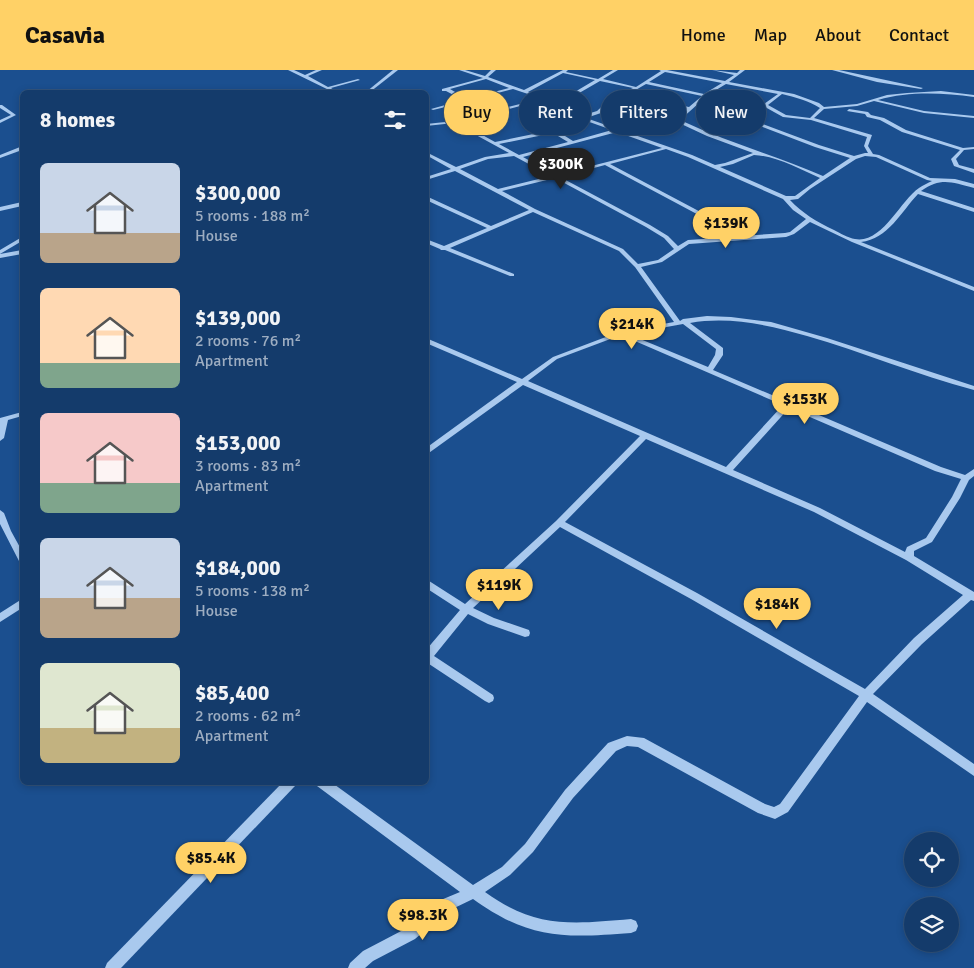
<!DOCTYPE html>
<html lang="en">
<head>
<meta charset="utf-8">
<style>
  :root { --surface:#143b6b; --page:#1d4271; --text:#f1f3f6; --muted:#9dadc1; --line:#33557e; --accent:#ffd166 }
  body { margin:0; font-family:Signika,sans-serif; background:var(--page); color:var(--text); height:100vh; display:flex; flex-direction:column; font-size:19px; white-space:nowrap }
  * { box-sizing:border-box; margin:0 }
  p { font-size:16px; color:var(--muted) }
  .icon { flex:none; width:28px; height:28px; fill:none; stroke:currentColor; stroke-width:2; stroke-linecap:round; stroke-linejoin:round }
  .map { position:relative; flex:1; overflow:hidden }
  .drawer { position:absolute; left:20px; top:20px; width:409px; height:695px; display:flex; flex-direction:column; background:var(--surface); border-radius:8px; box-shadow:0 2px 8px #0003,0 0 0 1px var(--line) }
  .drawer>* { flex:none }
  .guide { position:absolute; left:444px; top:20px; width:455px; height:45px; display:flex; gap:10px }
  .fabs { position:absolute; left:904px; top:762px; display:grid; gap:10px }
  .fabs a { display:grid; place-items:center; width:55px; height:55px; border-radius:50%; background:var(--surface); box-shadow:0 2px 8px #0003,0 0 0 1px var(--line); font-size:25px }
  .price { position:absolute; translate:-50% -42px; padding:0 11px; border-radius:18px; background:var(--accent); color:#111; font-size:16px; line-height:32px; filter:drop-shadow(0 1px 2px #0008) }
  .price::after { content:''; position:absolute; left:50%; top:30px; width:15px; height:11px; margin-left:-8px; background:inherit; clip-path:polygon(0 0,100% 0,50% 100%) }
  .price.selected { background:#222; color:#fff }
  ul { padding:0; list-style:none }
  li { display:flex; align-items:center; gap:15px; height:125px; padding:0 20px }
  li span { display:grid; place-items:center; flex:none; width:140px; height:100px; border-radius:8px; color:#555 }
  li>.icon { margin-inline-start:auto }
  span .icon { width:60px; height:60px; fill:#fffc; stroke-width:1 }
  li b { font-size:21px }
  h2 { display:flex; justify-content:space-between; align-items:center; height:60px; padding:0 20px; font-size:21px }
  .pill { padding:0 18px; border-radius:22px; background:var(--surface); box-shadow:0 2px 8px #0003,0 0 0 1px var(--line); font-size:18px; line-height:45px }
  .pill.selected { background:var(--accent); color:#111 }
  header { display:flex; align-items:center; gap:30px; box-sizing:border-box; height:70px; padding:0 25px; background:var(--accent); color:#111 }
  header strong { font-size:24px }
  nav { display:flex; gap:28px; margin-inline-start:auto; font-size:18px }
  .map>svg:first-child { display:block }
  .lines { fill:none; stroke-linecap:round; stroke-linejoin:round }
  .minor { fill:#a9c9ee; fill-rule:evenodd }
</style>
</head>
<body>
<header>
<strong>Casavia</strong>
<nav><a>Home</a><a>Map</a><a>About</a><a>Contact</a></nav>
</header>
<div class="map">
<svg width="974" height="898" viewBox="0 0 974 898">
  <rect width="100%" height="100%" fill="#1b4f8f"/>
  <g class="lines">
    <!-- minor -->
    <g class="minor">
      <path d="M288,0H294L305,5L316,0H322L308,6L328,17L358,9L360,10L331,18L337,22H333Z"/>
      <path d="M393,0H398L370,22H366Z"/>
      <path d="M459,0H465L485,6L491,0H496L488,7L524,20L563,0H568L566,2L598,9L613,0H618L603,9L636,17L661,1L659,0H667L725,11L734,5L712,0L737,3L740,0H745L729,12L794,24L819,33L824,37L857,34L887,25L907,23L941,21L974,25V27C943,23 909,21 878,30L924,41L974,46V48L924,43L874,31L857,36L824,39L814,48L872,65L868,76L873,84L879,85L930,108L955,109L974,114V118C951,112 941,107 921,121L974,138V142L918,124C901,142 888,169 861,172L974,217V221L852,172L810,152L794,164L786,167L689,174L662,192L641,197L680,251L683,249L707,246L731,247L771,252L827,268L974,316V320C917,305 863,282 807,266C769,255 729,246 690,253L723,278V285L713,300L941,397L965,405L974,399V406L969,410L960,428L932,472L914,481V486L974,522V531L971,530L922,574L873,624L974,694V706L867,632L788,742L775,749L758,743L638,677L627,676L616,681L573,728L533,782L510,805L485,822C536,859 572,854 631,849L636,851L638,856L636,861L631,863C564,868 530,870 473,829L446,842L415,869L373,891L365,898H348L350,893L363,881L405,859L436,832L460,822L317,716L315,712H331L473,815L502,797L525,774L565,720L608,673L627,666L644,668L765,734L774,737L780,734L859,626L691,529L560,457L473,538L494,548L529,560L530,563L529,566L525,567L488,554L468,544L434,586L493,625L494,628L493,631L489,633L485,631L426,592V580L460,540L426,518V509L465,534L556,451L640,366L523,315L426,385V378L517,312L426,273V268L522,309L553,287L619,262L674,252L635,197L619,181L533,142L450,178L514,204V206H510L445,180H441L440,179L426,173V169L444,176L487,158L426,130V126L491,156L529,140L455,101L426,110V107L451,99L426,85V82L456,97L485,87L509,83L454,53L426,56V54L455,51L487,42L466,32L433,40L431,39L463,30L446,21H442V19L483,8ZM665,2L722,13L704,24L649,12ZM563,3L595,10L551,36L539,32L524,33L491,41L471,30L513,19L549,31V29L528,22ZM486,9L509,18L467,29L450,19ZM600,11L633,18L610,29L597,41L581,46L555,37ZM646,14L702,26L689,37L627,25ZM726,14L778,24L764,34L742,28L711,23ZM782,24C795,27 809,31 820,38L810,48L786,45L768,35ZM708,25L742,30L761,36L744,48V50L815,77L850,88L823,106C776,86 727,72 680,50ZM623,26L686,39L672,51L606,38L614,31ZM539,34L577,48L554,55L553,60L495,72L459,52L524,35ZM765,37L783,47L811,50L867,67L864,76L868,83H865L854,86L819,75L749,49ZM603,40L669,54C662,59 654,63 644,63C639,63 636,62 632,63V64C650,67 663,63 677,52L707,66L753,83L725,93L715,95L692,85L586,48L601,43ZM581,49L612,60L573,71L557,61L558,57ZM617,62L662,78L556,105L523,87ZM553,63L568,72L519,85L499,74ZM666,79L688,87L783,129L793,140L806,149L790,162L785,163L741,166L727,156L610,94ZM754,85C777,86 799,99 820,108L795,126H786L720,97L733,94ZM514,86L551,106L498,119L460,99L488,89ZM865,86L876,87L927,110L932,111C928,113 923,115 919,118C900,131 882,174 855,169C848,168 840,163 834,160C817,152 802,143 790,130L798,129L810,119L856,89ZM605,95L723,158L734,167L688,170L678,176L668,166L650,155L560,107ZM555,108L646,157L664,168L674,179L658,190L638,194L623,179L535,139L502,121ZM683,254L716,279L715,285L708,297L628,264ZM621,265L783,335L726,397L528,311L557,289ZM789,338L935,401L961,409L952,427L926,468L907,477L905,482L820,438L733,400ZM646,369L814,442L906,490L963,525L914,568L865,619L697,523L565,452Z"/>
      <path d="M832,0H839L923,18L921,19L877,12Z"/>
      <path d="M0,35H2L16,45L0,53V50L11,45L0,38Z"/>
      <path d="M849,39L868,42L871,45L884,48L906,60L963,78L974,77V79L964,80L956,89L959,95L974,99V103L954,96L951,89L960,80L902,62L880,50L867,47L865,44L847,41Z"/>
      <path d="M20,77H22V80L0,88V85Z"/>
      <path d="M22,132V136L0,141V137Z"/>
      <path d="M22,167V171L0,184V180Z"/>
      <path d="M22,180V184L0,188V184Z"/>
      <path d="M22,342V346L8,350L4,368L0,371V348Z"/>
      <path d="M0,440L4,443L11,461L22,481V492L19,491L0,454Z"/>
      <path d="M22,529V538L0,552V543Z"/>
      <path d="M283,712H297L295,716L121,898H105L107,893Z"/>
    </g>
  </g>
</svg>
<div class="fabs">
<a><svg class="icon" aria-label="locate" viewBox="0 0 24 24"><circle cx="12" cy="12" r="6"/><path d="M12 2v4M12 18v4M2 12h4M18 12h4"/></svg></a>
<a><svg class="icon" aria-label="layers" viewBox="0 0 24 24"><path d="M12 4l9 5-9 5-9-5zM3 14l9 5 9-5"/></svg></a>
</div>
<b class="price selected" style="left:561px;top:120px">$300K</b>
<b class="price" style="left:726px;top:179px">$139K</b>
<b class="price" style="left:632px;top:280px">$214K</b>
<b class="price" style="left:805px;top:355px">$153K</b>
<b class="price" style="left:499px;top:541px">$119K</b>
<b class="price" style="left:777px;top:560px">$184K</b>
<b class="price" style="left:211px;top:814px">$85.4K</b>
<b class="price" style="left:423px;top:871px">$98.3K</b>
<div class="guide">
<a class="pill selected">Buy</a>
<a class="pill">Rent</a>
<a class="pill">Filters</a>
<a class="pill">New</a>
</div>
<section class="drawer">
<h2>8 homes<svg class="icon" aria-label="filters" viewBox="0 0 24 24"><path d="M4 7h16M4 17h16"/><circle cx="9" cy="7" r="2"/><circle cx="15" cy="17" r="2"/></svg></h2>
<ul>
<li><span style="background:linear-gradient(#c9d6e8 70%,#b9a48a 0)"><svg class="icon" aria-label="home" viewBox="0 0 24 24"><path d="M3 11l9-7 9 7M6 9v11h12V9"/></svg></span><div><b>$300,000</b><p>5 rooms · 188 m²</p><p>House</p></div></li>
<li><span style="background:linear-gradient(#ffd9b3 75%,#7fa58c 0)"><svg class="icon" aria-label="home" viewBox="0 0 24 24"><path d="M3 11l9-7 9 7M6 9v11h12V9"/></svg></span><div><b>$139,000</b><p>2 rooms · 76 m²</p><p>Apartment</p></div></li>
<li><span style="background:linear-gradient(#f6c9c9 70%,#7fa58c 0)"><svg class="icon" aria-label="home" viewBox="0 0 24 24"><path d="M3 11l9-7 9 7M6 9v11h12V9"/></svg></span><div><b>$153,000</b><p>3 rooms · 83 m²</p><p>Apartment</p></div></li>
<li><span style="background:linear-gradient(#c9d6e8 60%,#b9a48a 0)"><svg class="icon" aria-label="home" viewBox="0 0 24 24"><path d="M3 11l9-7 9 7M6 9v11h12V9"/></svg></span><div><b>$184,000</b><p>5 rooms · 138 m²</p><p>House</p></div></li>
<li><span style="background:linear-gradient(#dfe7d0 65%,#c2b280 0)"><svg class="icon" aria-label="home" viewBox="0 0 24 24"><path d="M3 11l9-7 9 7M6 9v11h12V9"/></svg></span><div><b>$85,400</b><p>2 rooms · 62 m²</p><p>Apartment</p></div></li>
</ul>
</section>
</div>
</body>
</html>
